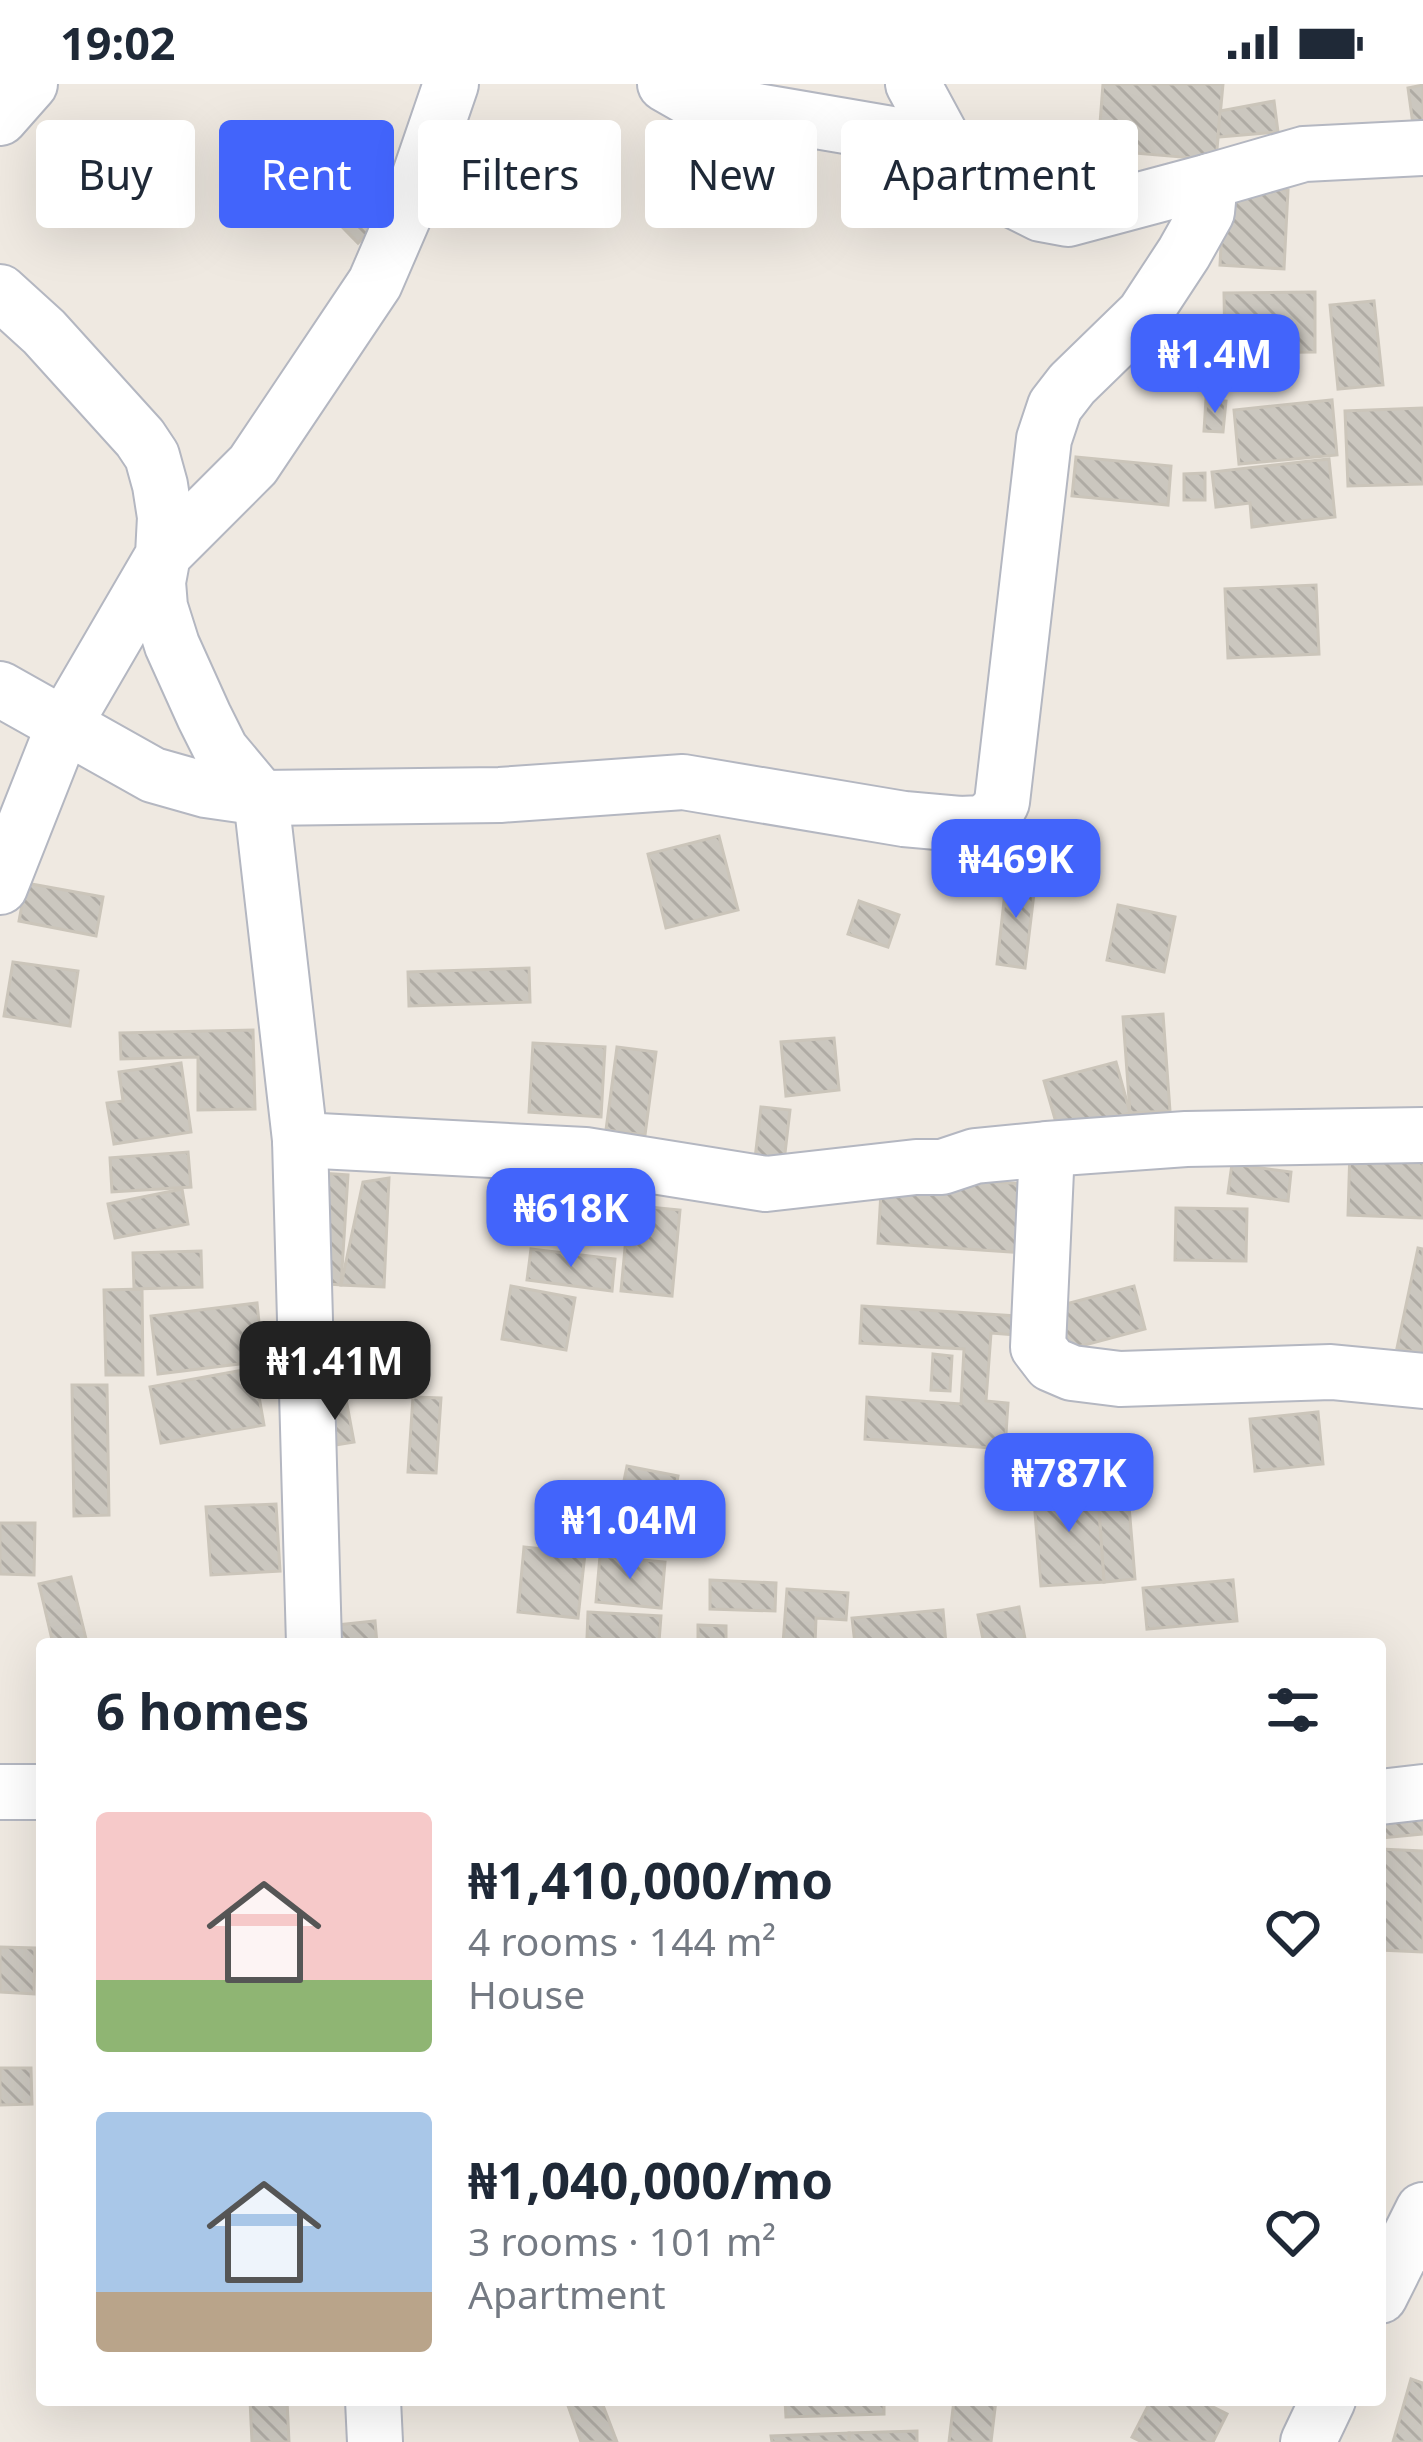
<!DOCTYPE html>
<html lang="en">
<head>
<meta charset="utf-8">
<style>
  :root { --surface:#fff; --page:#f6f6f7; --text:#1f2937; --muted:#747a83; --accent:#4264fb }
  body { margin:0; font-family:"Noto Sans",sans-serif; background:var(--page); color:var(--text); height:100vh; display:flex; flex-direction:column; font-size:45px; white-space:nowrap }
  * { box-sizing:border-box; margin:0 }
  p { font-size:39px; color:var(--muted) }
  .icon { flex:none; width:66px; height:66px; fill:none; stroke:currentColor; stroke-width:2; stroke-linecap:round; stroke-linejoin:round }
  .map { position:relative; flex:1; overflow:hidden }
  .drawer { position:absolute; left:36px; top:1554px; width:1350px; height:768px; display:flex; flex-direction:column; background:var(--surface); border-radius:12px; box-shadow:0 12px 48px #0002 }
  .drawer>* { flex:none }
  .hud { position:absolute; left:36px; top:36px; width:1353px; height:108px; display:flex; gap:24px }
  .price { position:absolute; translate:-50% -102px; padding:0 27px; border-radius:24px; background:var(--accent); color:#fff; font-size:39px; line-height:78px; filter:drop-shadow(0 3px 6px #0008) }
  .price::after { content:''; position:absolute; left:50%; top:72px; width:36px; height:27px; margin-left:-18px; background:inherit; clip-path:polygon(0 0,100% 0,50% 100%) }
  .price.on { background:#222; color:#fff }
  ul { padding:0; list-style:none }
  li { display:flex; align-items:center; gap:36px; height:300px; padding:0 60px }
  li span { display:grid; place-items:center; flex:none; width:336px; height:240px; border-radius:12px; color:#555 }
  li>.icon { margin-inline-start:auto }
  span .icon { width:144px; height:144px; fill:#fffc; stroke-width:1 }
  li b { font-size:51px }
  h2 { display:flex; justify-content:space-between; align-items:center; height:144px; padding:0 60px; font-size:51px }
  .tag { padding:0 42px; border-radius:12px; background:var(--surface); box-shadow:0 12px 48px #0002; font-size:42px; line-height:108px }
  .tag.on { background:var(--accent); color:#fff }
  .status { display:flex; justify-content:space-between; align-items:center; height:84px; padding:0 60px; background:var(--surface); direction:ltr }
  .status svg { height:33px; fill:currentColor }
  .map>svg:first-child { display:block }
  .building { fill:url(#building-back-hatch); stroke:#cbc5ba; stroke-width:3 }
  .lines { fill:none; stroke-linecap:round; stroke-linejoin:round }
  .minor-casing { stroke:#b4b7c1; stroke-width:58 }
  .minor { stroke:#fff; stroke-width:54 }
</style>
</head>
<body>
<div class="status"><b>19:02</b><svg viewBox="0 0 49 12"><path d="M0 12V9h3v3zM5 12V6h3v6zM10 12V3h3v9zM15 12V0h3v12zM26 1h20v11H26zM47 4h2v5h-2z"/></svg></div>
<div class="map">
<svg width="1423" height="2358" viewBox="0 0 1423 2358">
  <defs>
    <pattern id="building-back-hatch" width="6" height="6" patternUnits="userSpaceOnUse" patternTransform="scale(3)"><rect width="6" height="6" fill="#cbc7bf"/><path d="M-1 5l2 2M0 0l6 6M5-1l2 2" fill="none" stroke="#afaba4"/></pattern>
  </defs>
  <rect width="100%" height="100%" fill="#efe9e1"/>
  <!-- building -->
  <g class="building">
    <path d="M1103,0H1223L1216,76L1098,66Z"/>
    <path d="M1423,1V47L1414,48L1408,4Z"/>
    <path d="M1274,17L1278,48L1218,53L1220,27Z"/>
    <path d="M342,51L403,113L358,159L297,97Z"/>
    <path d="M1224,103L1288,106L1284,185L1220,181Z"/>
    <path d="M1315,208V268L1225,269L1224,209Z"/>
    <path d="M1374,217L1383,301L1338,305L1330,221Z"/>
    <path d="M1206,315L1226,317L1223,348L1204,347Z"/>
    <path d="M1332,316L1337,371L1239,380L1234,326Z"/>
    <path d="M1423,324V400L1348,402L1345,327Z"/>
    <path d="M1076,373L1171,382L1168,421L1072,412Z"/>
    <path d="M1329,375L1335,433L1252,443L1250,419L1216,423L1212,388Z"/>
    <path d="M1205,389V416H1184V390Z"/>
    <path d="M1316,501L1319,570L1228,574L1225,505Z"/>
    <path d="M719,752L738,826L666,844L648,770Z"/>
    <path d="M1007,790L1036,793L1025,884L997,880Z"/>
    <path d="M26,799L103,813L96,852L19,837Z"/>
    <path d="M859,817L899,831L888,863L848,850Z"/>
    <path d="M1118,821L1175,833L1164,888L1107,876Z"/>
    <path d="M13,878L78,887L70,942L4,932Z"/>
    <path d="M529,884L530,918L409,922L408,888Z"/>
    <path d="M1163,930L1170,1027L1130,1029L1123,933Z"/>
    <path d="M253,946L255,1025L198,1026V973L121,975L120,949Z"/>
    <path d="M834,954L839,1006L786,1012L781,958Z"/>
    <path d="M533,959L605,963L601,1033L529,1028Z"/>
    <path d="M617,963L656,968L645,1051L606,1046Z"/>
    <path d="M1116,978L1130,1029L1059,1049L1044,997Z"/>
    <path d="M181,979L191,1048L114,1060L107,1019L123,1017L119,988Z"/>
    <path d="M761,1023L790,1026L782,1095L753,1092Z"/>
    <path d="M1350,1065L1423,1068V1134L1348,1131Z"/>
    <path d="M188,1068L191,1103L112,1108L110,1074Z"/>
    <path d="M542,1079L648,1094L645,1121L538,1107Z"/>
    <path d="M1232,1080L1291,1088L1288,1117L1228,1109Z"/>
    <path d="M320,1089L348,1091L341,1201L314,1199Z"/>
    <path d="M882,1091L1028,1100L1024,1169L878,1159Z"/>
    <path d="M389,1094L384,1203L341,1201L363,1098Z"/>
    <path d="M182,1105L188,1140L115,1154L108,1120Z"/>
    <path d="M629,1121L680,1126L672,1212L621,1207Z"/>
    <path d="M1176,1124L1247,1125L1246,1177L1175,1176Z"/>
    <path d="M1418,1164L1423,1165V1270L1397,1264Z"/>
    <path d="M531,1165L615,1175L612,1207L527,1196Z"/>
    <path d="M201,1167L202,1203L134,1205L133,1169Z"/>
    <path d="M511,1202L575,1214L566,1266L502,1255Z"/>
    <path d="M1134,1202L1145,1245L1070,1265L1058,1222Z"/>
    <path d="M142,1205L143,1291H106L104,1206Z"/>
    <path d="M257,1219L263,1277L158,1290L151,1232Z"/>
    <path d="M862,1222L1016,1232L1015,1251L991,1249L986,1317L1008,1319L1005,1365L865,1355L867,1313L961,1320L964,1265L860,1259Z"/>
    <path d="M933,1270L952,1272L950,1307L931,1306Z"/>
    <path d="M254,1284L264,1341L161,1359L150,1303Z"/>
    <path d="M72,1301H107L109,1431L74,1432Z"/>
    <path d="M413,1313L441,1314L436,1389L408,1388Z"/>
    <path d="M346,1315L354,1358L323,1363L316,1320Z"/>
    <path d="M1318,1328L1323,1380L1255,1387L1250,1335Z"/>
    <path d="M627,1382L678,1392L667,1451L615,1441Z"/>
    <path d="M1127,1397L1135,1495L1104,1498L1097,1399Z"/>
    <path d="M1097,1399L1104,1498L1041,1502L1033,1404Z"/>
    <path d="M276,1420L280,1487L211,1491L206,1423Z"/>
    <path d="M0,1439H35L34,1491L0,1490Z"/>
    <path d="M524,1463L585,1469L578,1534L518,1528Z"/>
    <path d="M600,1472L665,1478L661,1524L596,1518Z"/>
    <path d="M71,1493L87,1559L53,1560L39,1500Z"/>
    <path d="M710,1496L776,1499L775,1527L710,1525Z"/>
    <path d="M1233,1496L1237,1537L1147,1545L1143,1504Z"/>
    <path d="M787,1505L848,1509L846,1536L816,1534L815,1560H783Z"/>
    <path d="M1019,1523L1026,1560H984L978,1531Z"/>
    <path d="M943,1526L946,1560H855L852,1534Z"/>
    <path d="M588,1528L661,1532L659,1558L587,1554Z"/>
    <path d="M375,1537L377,1560H338L336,1541Z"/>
    <path d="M698,1541L726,1542V1560H698Z"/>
    <path d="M1423,1714V1750L1380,1754V1718Z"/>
    <path d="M1380,1765L1423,1767V1868L1380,1866Z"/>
    <path d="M0,1863L35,1864L34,1910L0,1908Z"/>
    <path d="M0,1984H31L32,2020L0,2021Z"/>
    <path d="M1411,2295L1423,2299V2358H1393Z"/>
    <path d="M250,2316H287L289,2358H252Z"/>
    <path d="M566,2316H601L617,2358H581Z"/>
    <path d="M785,2316H884V2330L786,2333Z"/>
    <path d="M954,2316H996L991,2358H949Z"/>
    <path d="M1151,2316H1199L1227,2330L1213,2358H1142L1132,2353Z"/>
    <path d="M917,2347V2358H849V2349Z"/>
    <path d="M849,2349V2358H772L771,2352Z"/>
  </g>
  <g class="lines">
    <defs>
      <g id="minor">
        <path d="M665,0L693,16L945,59"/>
        <path d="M913,0L945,59L969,89L989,104L1041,130L1068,135L1210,97"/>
        <path d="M0,34L30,0"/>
        <path d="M0,208L44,248L140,354L152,372L160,401L165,433L163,471L64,641L153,691L206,706L261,714L500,711L683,698L904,735L960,740L983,739L996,729L1002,718L1044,355L1055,322L1072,300L1144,230L1184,169L1207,128L1210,97L1304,70L1423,64"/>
        <path d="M0,605L64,641L0,803"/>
        <path d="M300,1056L585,1071L766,1100L916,1083H942L975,1072L1047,1065L1186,1055L1423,1051"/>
        <path d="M1047,1065L1038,1263L1051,1280L1072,1289L1120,1295L1331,1288L1423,1297"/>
        <path d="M314,1560L300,1056L261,714L221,666L204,632L172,561L160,523L158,498L163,471L253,381L375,199L413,111L451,0"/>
        <path d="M0,1708H42"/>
        <path d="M1380,1713L1423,1708"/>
        <path d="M1380,2212L1423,2126"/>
        <path d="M373,2316L375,2358"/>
        <path d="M1308,2358L1328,2316"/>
      </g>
    </defs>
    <!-- minor casing -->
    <use href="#minor" class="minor-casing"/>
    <!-- minor -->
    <use href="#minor" class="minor"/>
  </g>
</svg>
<b class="price" style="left:1215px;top:332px">₦1.4M</b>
<b class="price" style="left:1016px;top:837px">₦469K</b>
<b class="price" style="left:571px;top:1186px">₦618K</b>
<b class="price on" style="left:335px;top:1339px">₦1.41M</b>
<b class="price" style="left:1069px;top:1451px">₦787K</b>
<b class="price" style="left:630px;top:1498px">₦1.04M</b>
<div class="hud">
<a class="tag">Buy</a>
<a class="tag on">Rent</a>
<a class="tag">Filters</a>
<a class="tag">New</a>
<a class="tag">Apartment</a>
</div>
<section class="drawer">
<h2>6 homes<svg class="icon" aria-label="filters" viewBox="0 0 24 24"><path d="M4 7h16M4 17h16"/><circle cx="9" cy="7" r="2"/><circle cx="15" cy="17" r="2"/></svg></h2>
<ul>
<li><span style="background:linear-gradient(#f6c9c9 70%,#8fb573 0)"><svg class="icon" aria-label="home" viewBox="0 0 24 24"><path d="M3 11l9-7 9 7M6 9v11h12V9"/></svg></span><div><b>₦1,410,000/mo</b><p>4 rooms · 144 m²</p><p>House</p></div><svg class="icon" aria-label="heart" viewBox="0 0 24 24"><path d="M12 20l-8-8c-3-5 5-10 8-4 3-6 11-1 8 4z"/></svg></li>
<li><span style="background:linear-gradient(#a9c7e8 75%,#b9a48a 0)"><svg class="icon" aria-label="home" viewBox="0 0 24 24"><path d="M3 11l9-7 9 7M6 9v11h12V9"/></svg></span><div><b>₦1,040,000/mo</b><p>3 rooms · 101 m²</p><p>Apartment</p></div><svg class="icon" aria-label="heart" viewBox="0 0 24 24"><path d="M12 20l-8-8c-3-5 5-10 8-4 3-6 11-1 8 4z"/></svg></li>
</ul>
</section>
</div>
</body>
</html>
